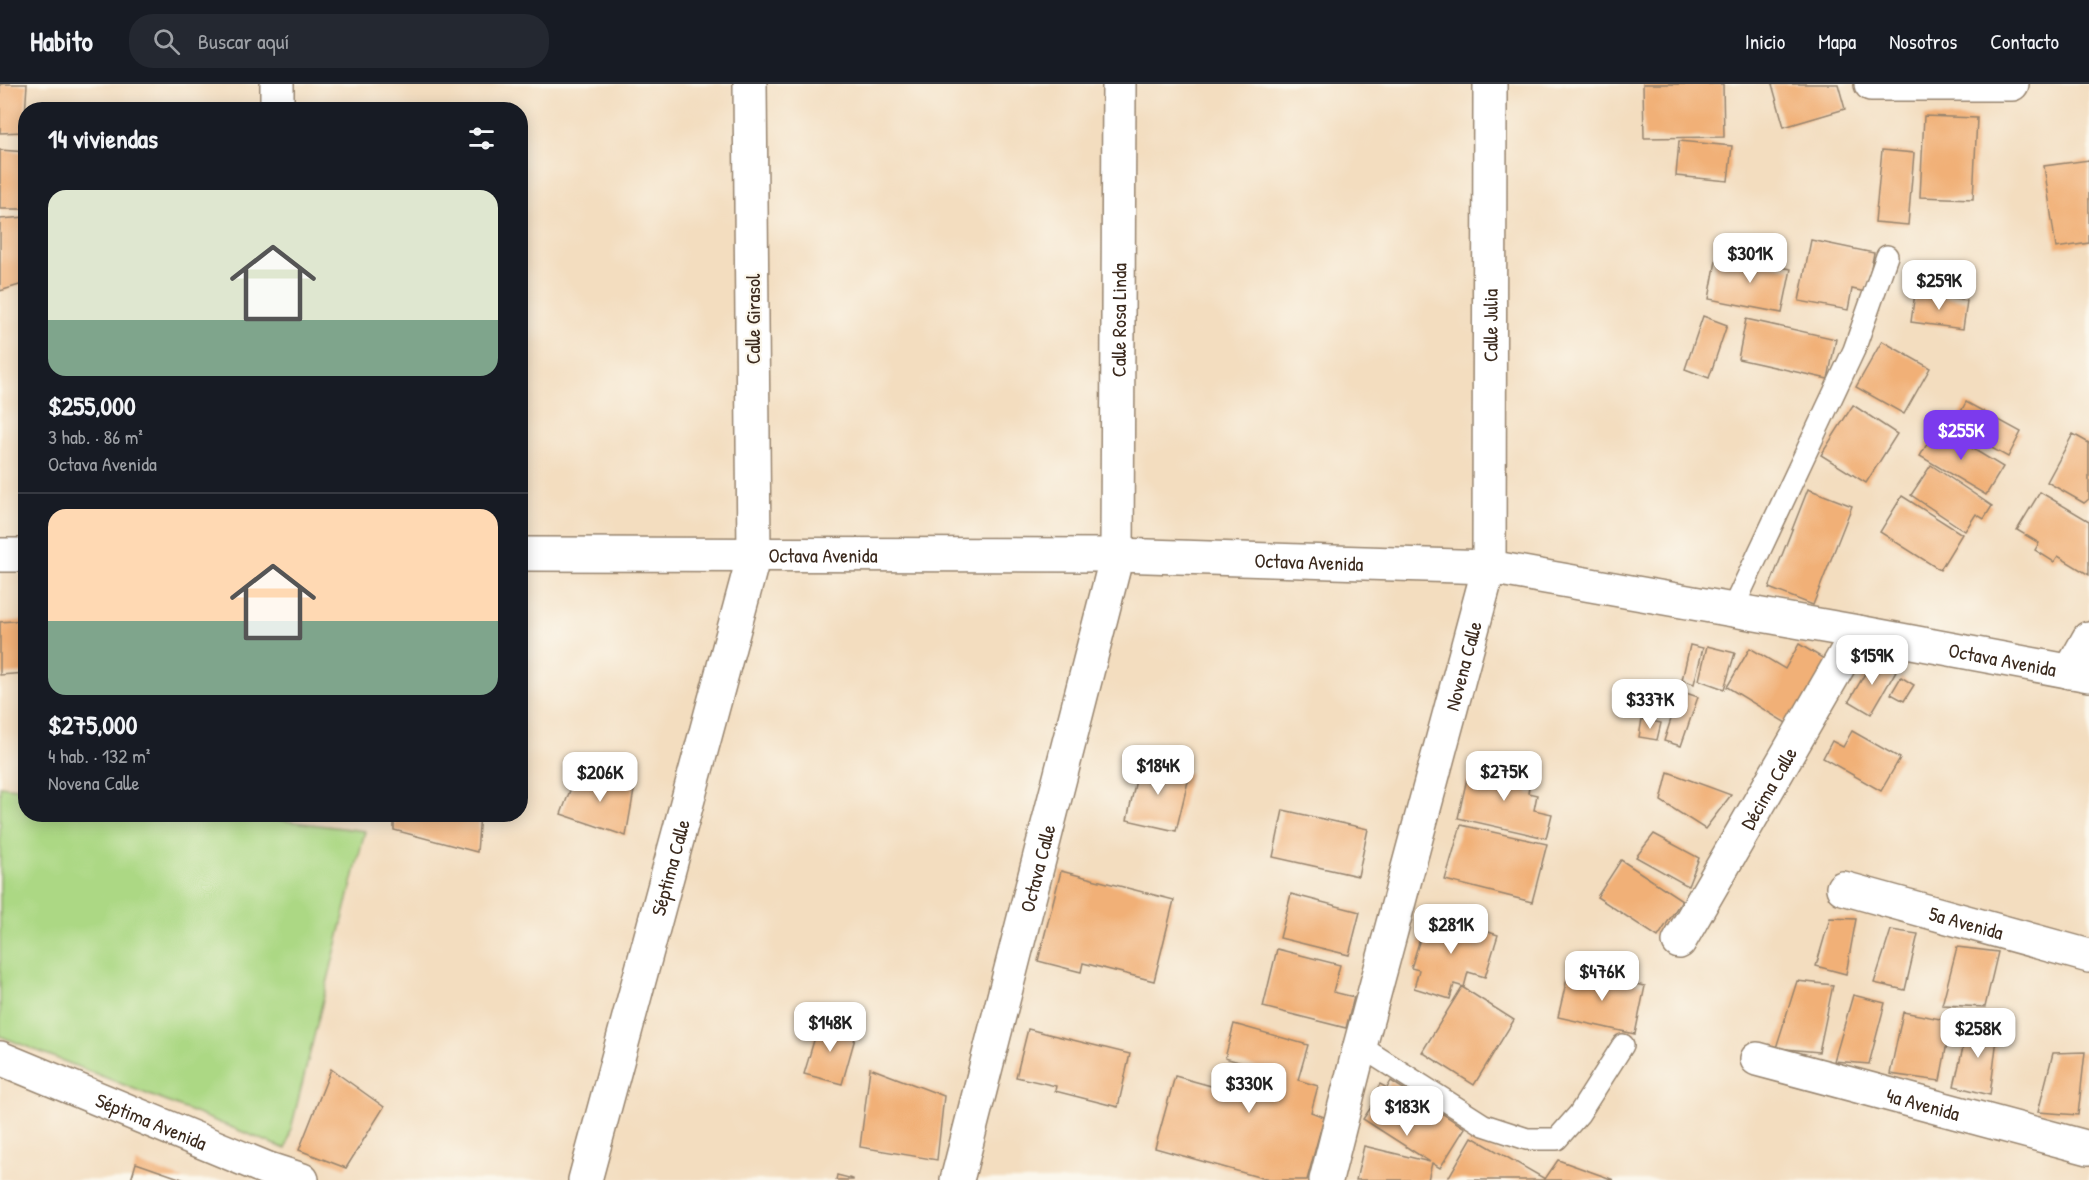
<!DOCTYPE html>
<html lang="es">
<head>
<meta charset="utf-8">
<style>
  :root { --surface:#171b24; --page:#242831; --text:#f1f3f6; --muted:#9ea1a6; --line:#363941; --accent:#7c3aed }
  body { margin:0; font-family:"Patrick Hand",sans-serif; background:var(--page); color:var(--text); height:100vh; display:flex; flex-direction:column; font-size:22px; white-space:nowrap }
  * { box-sizing:border-box; margin:0 }
  p { font-size:20px; color:var(--muted) }
  .icon { flex:none; width:33px; height:33px; fill:none; stroke:currentColor; stroke-width:2; stroke-linecap:round; stroke-linejoin:round }
  .map { position:relative; flex:1; overflow:hidden }
  .panel { position:absolute; left:18px; top:18px; width:510px; height:720px; display:flex; flex-direction:column; background:var(--surface); border-radius:24px; box-shadow:0 3px 15px #0003 }
  .panel>* { flex:none }
  .price { position:absolute; translate:-50% -51px; padding:0 14px; border-radius:12px; background:#fff; color:#222; font-size:20px; line-height:39px; filter:drop-shadow(0 2px 3px #0008) }
  .price::after { content:''; position:absolute; left:50%; top:36px; width:18px; height:14px; margin-left:-9px; background:inherit; clip-path:polygon(0 0,100% 0,50% 100%) }
  .price.active { background:var(--accent); color:#fff }
  ul { padding:0; list-style:none }
  li { display:grid; align-content:center; gap:12px; height:318px; padding:0 30px }
  li+li { border-top:2px solid var(--line) }
  li span { display:grid; place-items:center; height:186px; border-radius:18px; color:#555 }
  li>.icon { margin-inline-start:auto }
  span .icon { width:108px; height:108px; fill:#fffc; stroke-width:1 }
  li b { font-size:26px }
  h2 { display:flex; justify-content:space-between; align-items:center; height:72px; padding:0 30px; font-size:26px }
  header { display:flex; align-items:center; gap:36px; box-sizing:border-box; height:84px; padding:0 30px; background:var(--surface); border-bottom:2px solid var(--line) }
  header strong { font-size:28px }
  nav { display:flex; gap:33px; margin-inline-start:auto; font-size:21px }
  .search { width:420px; height:54px; background:var(--page); display:flex; align-items:center; gap:15px; box-sizing:border-box; padding:0 21px; border-radius:24px; color:var(--muted); font-size:22px }
  .map>svg:first-child { display:block }
  .pitch { fill:#acd884; stroke:#748151; stroke-width:1.5 }
  .building { fill:#f1b077 }
  .lines { fill:none; stroke-linecap:round; stroke-linejoin:round }
  .service-casing { stroke:#97846e; stroke-width:24 }
  .minor-casing { stroke:#97846e; stroke-width:36 }
  .service { stroke:#fff; stroke-width:21 }
  .minor { stroke:#fff; stroke-width:33 }
  .labels { text-anchor:middle; dominant-baseline:central; stroke-width:4.5; stroke-linejoin:round; paint-order:stroke }
  .street-label { font-size:20px; fill:#3b2a1e; stroke:#fbf7ec }
</style>
</head>
<body>
<header>
<strong>Habito</strong>
<div class="search"><svg class="icon" aria-label="search" viewBox="0 0 24 24"><circle cx="10" cy="10" r="6"/><path d="M15 15l6 6"/></svg>Buscar aquí</div>
<nav><a>Inicio</a><a>Mapa</a><a>Nosotros</a><a>Contacto</a></nav>
</header>
<div class="map">
<svg width="2089" height="1096" viewBox="0 0 2089 1096">
  <rect width="100%" height="100%" fill="#fbf7ec"/>
  <filter id="ink" filterUnits="userSpaceOnUse"><feTurbulence type="fractalNoise" baseFrequency=".0167" numOctaves="2"/><feDisplacementMap in="SourceGraphic" scale="12" xChannelSelector="R" yChannelSelector="G"/><feConvolveMatrix kernelMatrix="1 2 1 2 8 2 1 2 1" color-interpolation-filters="sRGB"/></filter>
  <filter id="wash" filterUnits="userSpaceOnUse"><feTurbulence type="fractalNoise" baseFrequency=".008" numOctaves="4" result="noise"/><feDisplacementMap in="SourceGraphic" scale="24" xChannelSelector="R" yChannelSelector="G"/><feGaussianBlur stdDeviation="1.35" result="paint"/><feColorMatrix in="noise" values="0 0 0 0 0 0 0 0 0 0 0 0 0 0 0 0 0 1.4 0 .05"/><feComposite in="paint" operator="in"/></filter>
  <g filter="url(#wash)">
    <rect width="100%" height="100%" fill="#f3ddbf"/>
    <!-- pitch -->
    <path class="pitch" d="M0,702L25,705L26,730H233L365,747L286,1065L0,952Z"/>
    <g id="blocks">
      <!-- building -->
      <g class="building">
        <path d="M0,0H27L24,48L0,49Z"/>
        <path d="M1643,0H1723L1724,53L1644,54Z"/>
        <path d="M1772,0H1838L1845,25L1784,43Z"/>
        <path d="M1924,32L1977,34L1973,115L1920,113Z"/>
        <path d="M1679,57L1732,62L1728,97L1676,92Z"/>
        <path d="M0,66L26,68L24,125H0Z"/>
        <path d="M1882,66L1914,69L1908,141L1875,138Z"/>
        <path d="M2089,76V159L2056,164L2044,82Z"/>
        <path d="M26,133V199L0,207V135Z"/>
        <path d="M1811,156L1874,169L1866,208L1852,205L1848,226L1799,217Z"/>
        <path d="M1717,171L1791,185L1782,229L1709,215Z"/>
        <path d="M1915,209L1967,217L1963,245L1911,238Z"/>
        <path d="M1703,232L1727,241L1709,294L1685,285Z"/>
        <path d="M1746,235L1836,255L1828,295L1738,275Z"/>
        <path d="M1882,257L1930,284L1904,330L1856,303Z"/>
        <path d="M1966,318L2021,348L2008,373L1953,343Z"/>
        <path d="M1853,321L1897,350L1866,399L1821,371Z"/>
        <path d="M1937,343L2003,383L1986,411L1920,372Z"/>
        <path d="M2073,350L2089,359V415L2084,419L2047,398Z"/>
        <path d="M1931,381L1992,422L1984,435L1976,430L1965,447L1911,411Z"/>
        <path d="M1808,405L1852,422L1813,521L1769,504Z"/>
        <path d="M2040,408L2089,437V491L2058,472L2054,478L2035,466L2039,459L2017,446Z"/>
        <path d="M1902,412L1962,450L1940,486L1880,448Z"/>
        <path d="M26,536V589L0,591V538Z"/>
        <path d="M1799,560L1829,578L1791,642L1727,603L1750,564L1785,585Z"/>
        <path d="M1690,561L1703,564L1694,600L1682,596Z"/>
        <path d="M1707,562L1735,569L1724,605L1699,596Z"/>
        <path d="M1874,574L1896,587L1871,630L1849,617Z"/>
        <path d="M1901,593L1914,601L1904,617L1891,610Z"/>
        <path d="M1680,607L1698,613L1681,662L1664,657Z"/>
        <path d="M1642,635L1661,639L1657,656L1639,653Z"/>
        <path d="M1852,647L1900,674L1881,707L1823,674L1832,657L1843,663Z"/>
        <path d="M1140,678L1190,689L1176,747L1127,736Z"/>
        <path d="M1493,679L1525,687L1523,696L1530,698L1528,709L1537,711L1534,726L1552,730L1546,754L1458,734L1468,690L1490,695Z"/>
        <path d="M577,688L635,701L626,752L561,730Z"/>
        <path d="M1668,688L1731,711L1705,745L1661,717Z"/>
        <path d="M1283,726L1368,745L1358,792L1273,773Z"/>
        <path d="M394,730H480L477,768L394,746Z"/>
        <path d="M1461,741L1547,760L1532,818L1445,796Z"/>
        <path d="M1654,750L1699,774L1688,802L1636,773Z"/>
        <path d="M1621,776L1682,816L1658,853L1597,813Z"/>
        <path d="M1061,787L1174,816L1154,897L1083,879L1081,888L1038,877Z"/>
        <path d="M1291,810L1360,828L1349,871L1280,854Z"/>
        <path d="M1428,829L1498,851L1485,893L1468,888L1464,903L1454,900L1450,915L1414,904L1419,886L1411,884Z"/>
        <path d="M1830,834L1856,835L1846,890L1816,882Z"/>
        <path d="M1891,846L1918,850L1905,906L1874,899Z"/>
        <path d="M1957,863L1998,868L1985,923L1942,921Z"/>
        <path d="M1277,865L1340,881L1333,908L1354,913L1346,944L1263,923Z"/>
        <path d="M1569,886L1645,902L1635,950L1558,933Z"/>
        <path d="M1797,897L1833,901L1819,968L1776,964Z"/>
        <path d="M1462,903L1514,936L1474,1001L1422,968Z"/>
        <path d="M1853,911L1885,919L1869,980L1834,977Z"/>
        <path d="M1903,928L1951,937L1940,997L1890,990Z"/>
        <path d="M821,933L855,954L842,1000L804,990Z"/>
        <path d="M1969,938L1998,946L1990,1011L1954,1002Z"/>
        <path d="M1234,940L1308,961L1298,996L1318,1002L1311,1028L1324,1033L1307,1096H1269L1155,1064L1175,992L1258,1015L1266,986L1225,974Z"/>
        <path d="M1028,945L1130,970L1118,1023L1055,1007L1056,1002L1016,993Z"/>
        <path d="M2085,968L2078,1031L2038,1028L2053,969Z"/>
        <path d="M870,984L944,1012L937,1076L860,1063Z"/>
        <path d="M331,985L384,1023L346,1084L299,1066Z"/>
        <path d="M1391,997L1465,1044L1440,1084L1432,1079L1428,1096H1356L1364,1062L1430,1078L1363,1035L1378,1013L1374,1010L1380,1000L1387,1004Z"/>
        <path d="M1472,1053L1545,1095L1558,1076L1614,1096H1447Z"/>
        <path d="M136,1079L185,1096H131Z"/>
        <path d="M837,1091L853,1095V1096H836Z"/>
      </g>
    </g>
  </g>
  <g filter="url(#ink)">
    <use href="#blocks" fill-opacity="0" stroke="#97846e" stroke-width="1.5"/>
    <g class="lines">
      <defs>
        <g id="service">
          <path d="M1732,526L1854,266L1887,172"/>
          <path d="M1360,962L1484,1041L1527,1055H1557L1579,1030L1623,961"/>
        </g>
        <g id="minor">
          <path d="M277,0V26"/>
          <path d="M1871,0H2012"/>
          <path id="s1" d="M520,470L1117,471L1489,483L1858,548L2089,591"/>
          <path d="M0,471H26"/>
          <path d="M2070,588L2089,554"/>
          <path id="s2" d="M1843,804L2089,872"/>
          <path id="s3" d="M1679,858L1858,548"/>
          <path id="s4" d="M0,974L268,1085L302,1096"/>
          <path id="s5" d="M1757,975L2089,1064"/>
          <path id="s6" d="M585,1096L754,471L750,0"/>
          <path id="s7" d="M957,1096L1117,471L1119,0"/>
          <path id="s8" d="M1326,1096L1360,962L1489,483L1490,0"/>
        </g>
      </defs>
      <!-- service casing -->
      <use href="#service" class="service-casing"/>
      <!-- minor casing -->
      <use href="#minor" class="minor-casing"/>
      <!-- service -->
      <use href="#service" class="service"/>
      <!-- minor -->
      <use href="#minor" class="minor"/>
    </g>
  </g>
  <g class="labels">
    <!-- street labels -->
    <g class="street-label">
      <text transform="translate(752 235) rotate(-90)">Calle Girasol</text>
      <text stroke="none"><textPath href="#s7" startOffset="880">Calle Rosa Linda</textPath></text>
      <text stroke="none"><textPath href="#s8" startOffset="876">Calle Julia</textPath></text>
      <text stroke="none"><textPath href="#s1" startOffset="303">Octava Avenida</textPath></text>
      <text stroke="none"><textPath href="#s1" startOffset="789">Octava Avenida</textPath></text>
      <text stroke="none"><textPath href="#s1" startOffset="1491">Octava Avenida</textPath></text>
      <text stroke="none"><textPath href="#s8" startOffset="532">Novena Calle</textPath></text>
      <text stroke="none"><textPath href="#s3" startOffset="178">Décima Calle</textPath></text>
      <text stroke="none"><textPath href="#s6" startOffset="324">Séptima Calle</textPath></text>
      <text stroke="none"><textPath href="#s7" startOffset="322">Octava Calle</textPath></text>
      <text stroke="none"><textPath href="#s2" startOffset="128">5a Avenida</textPath></text>
      <text stroke="none"><textPath href="#s5" startOffset="172">4a Avenida</textPath></text>
      <text stroke="none"><textPath href="#s4" startOffset="164">Séptima Avenida</textPath></text>
    </g>
  </g>
</svg>
<b class="price" style="left:1750px;top:200px">$301K</b>
<b class="price" style="left:1939px;top:227px">$259K</b>
<b class="price active" style="left:1961px;top:377px">$255K</b>
<b class="price" style="left:1872px;top:602px">$159K</b>
<b class="price" style="left:1650px;top:646px">$337K</b>
<b class="price" style="left:1158px;top:712px">$184K</b>
<b class="price" style="left:1504px;top:718px">$275K</b>
<b class="price" style="left:600px;top:719px">$206K</b>
<b class="price" style="left:1451px;top:871px">$281K</b>
<b class="price" style="left:1602px;top:918px">$476K</b>
<b class="price" style="left:830px;top:969px">$148K</b>
<b class="price" style="left:1978px;top:975px">$258K</b>
<b class="price" style="left:1249px;top:1030px">$330K</b>
<b class="price" style="left:1407px;top:1053px">$183K</b>
<section class="panel">
<h2>14 viviendas<svg class="icon" aria-label="filters" viewBox="0 0 24 24"><path d="M4 7h16M4 17h16"/><circle cx="9" cy="7" r="2"/><circle cx="15" cy="17" r="2"/></svg></h2>
<ul>
<li><span style="background:linear-gradient(#dfe7d0 70%,#7fa58c 0)"><svg class="icon" aria-label="home" viewBox="0 0 24 24"><path d="M3 11l9-7 9 7M6 9v11h12V9"/></svg></span><div><b>$255,000</b><p>3 hab. · 86 m²</p><p>Octava Avenida</p></div></li>
<li><span style="background:linear-gradient(#ffd9b3 60%,#7fa58c 0)"><svg class="icon" aria-label="home" viewBox="0 0 24 24"><path d="M3 11l9-7 9 7M6 9v11h12V9"/></svg></span><div><b>$275,000</b><p>4 hab. · 132 m²</p><p>Novena Calle</p></div></li>
</ul>
</section>
</div>
</body>
</html>
